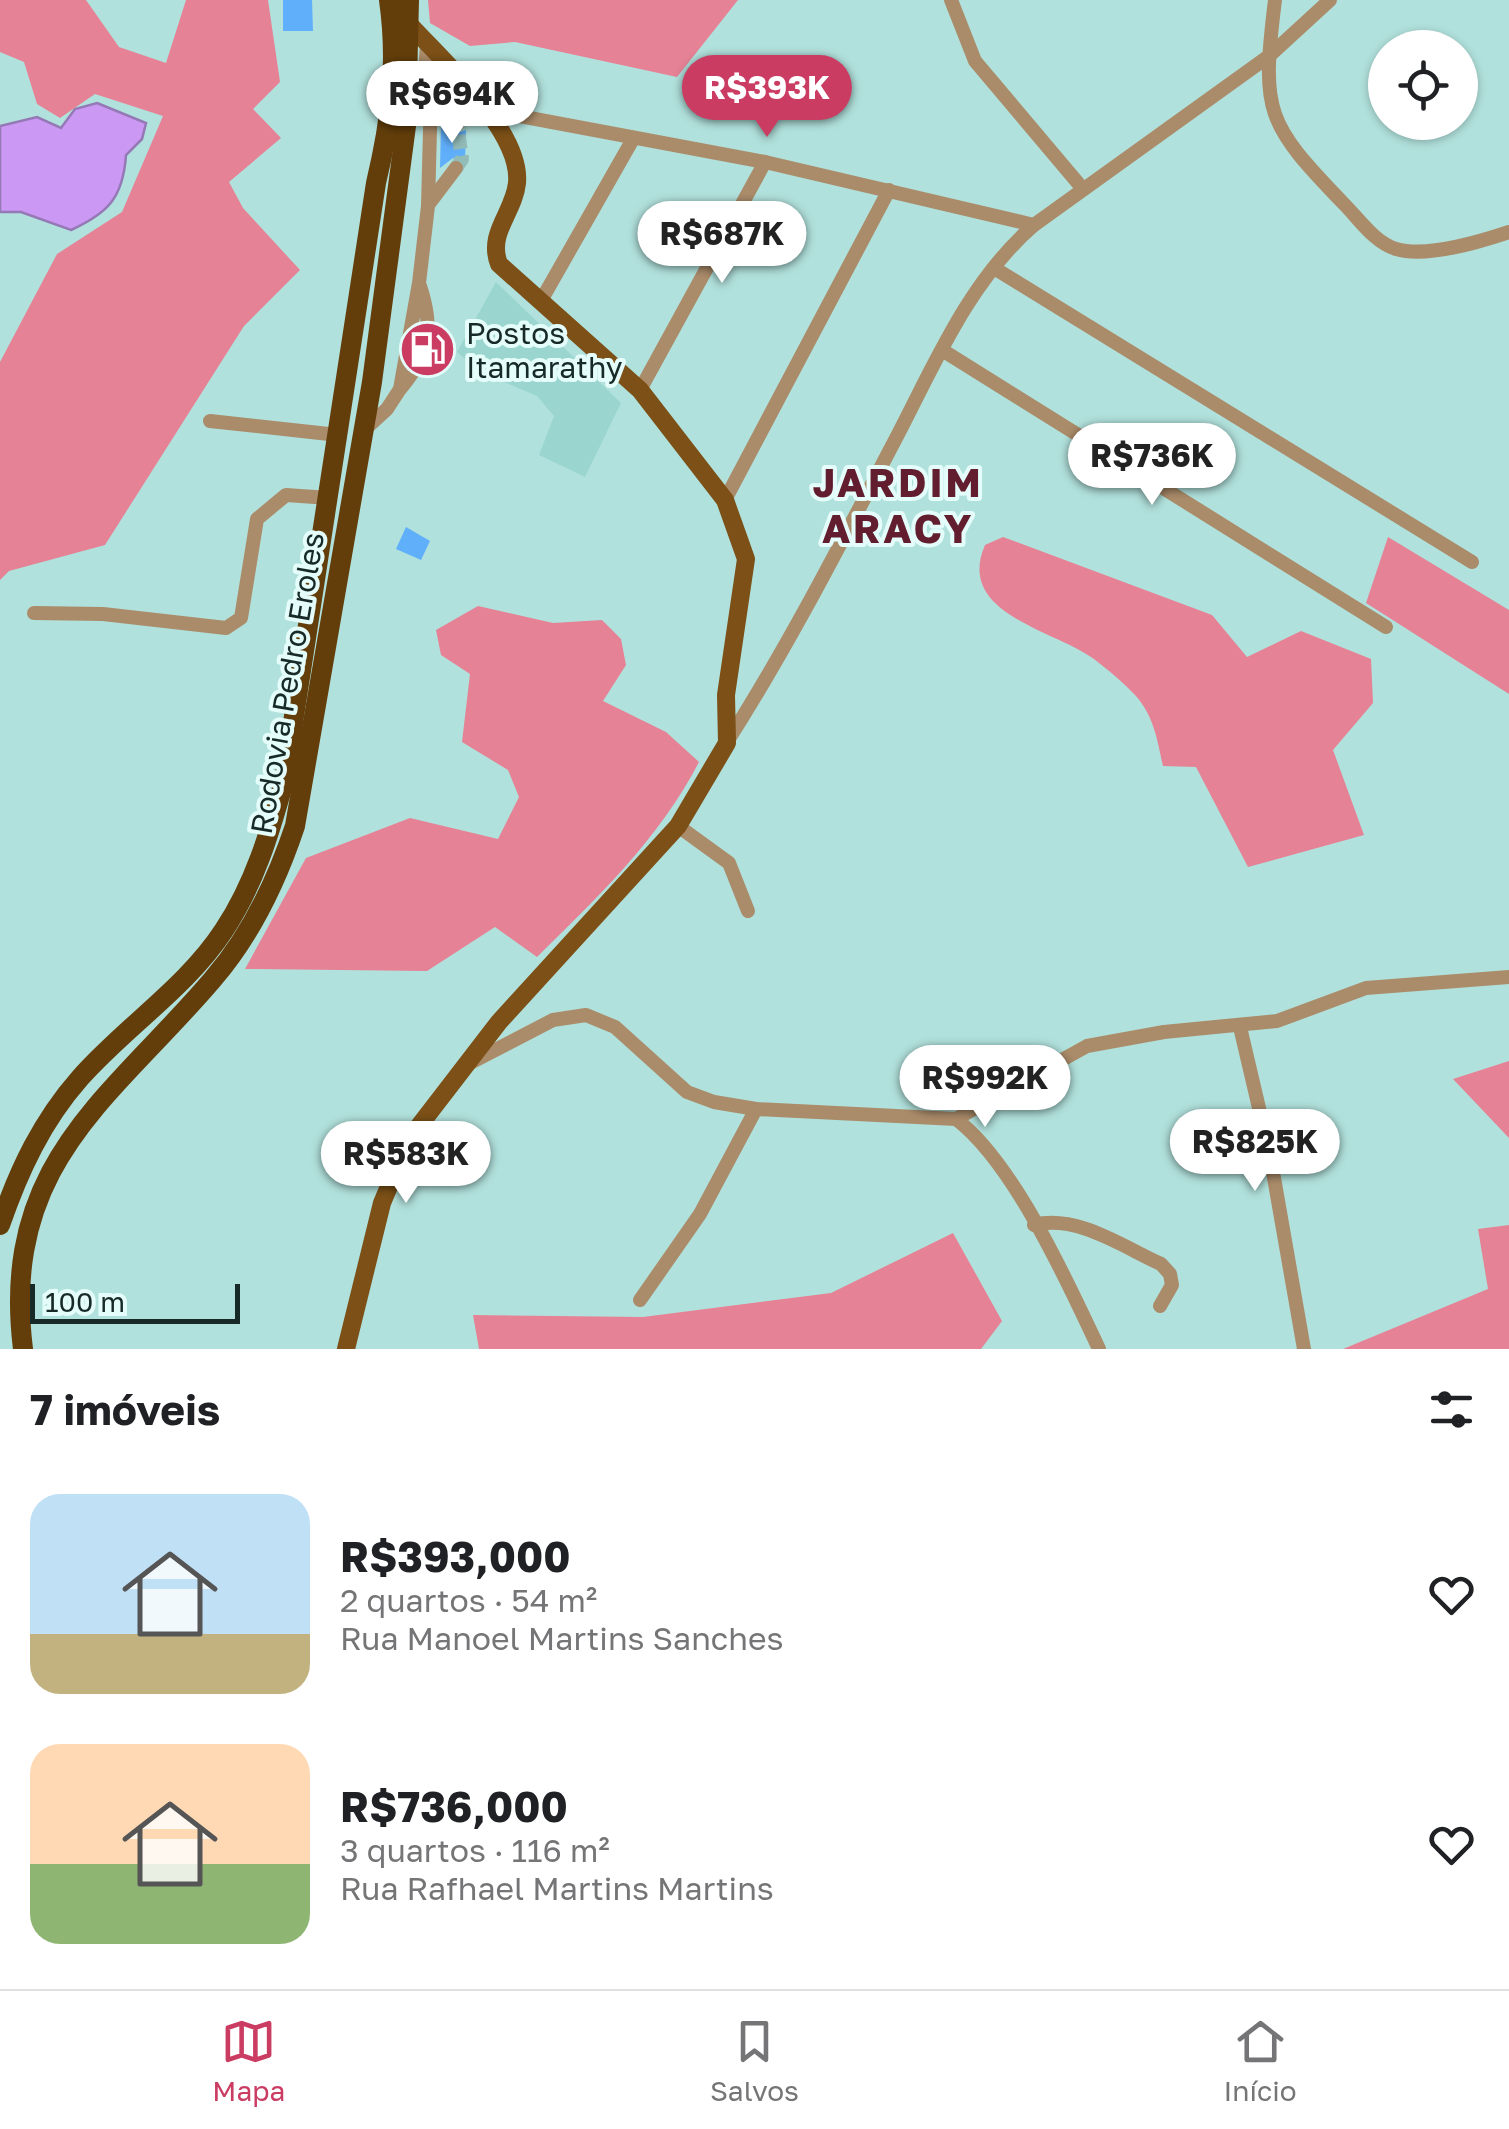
<!DOCTYPE html>
<html lang="pt">
<head>
<meta charset="utf-8">
<style>
  :root { --surface:#fff; --page:#f2f2f2; --text:#202124; --muted:#757577; --line:#e0e0e0; --accent:#ca3c62 }
  body { margin:0; font-family:"Golos Text",sans-serif; background:var(--page); color:var(--text); height:100vh; display:flex; flex-direction:column; font-size:38px; white-space:nowrap }
  * { box-sizing:border-box; margin:0 }
  p { font-size:32px; color:var(--muted) }
  .icon { flex:none; width:55px; height:55px; fill:none; stroke:currentColor; stroke-width:2; stroke-linecap:round; stroke-linejoin:round }
  .map { position:relative; height:1349px; overflow:hidden }
  .drawer { display:flex; flex-direction:column; background:var(--surface); flex:1 }
  .drawer>* { flex:none }
  .controls { position:absolute; left:1368px; top:30px; display:grid; gap:20px }
  .controls a { display:grid; place-items:center; width:110px; height:110px; border-radius:50%; background:var(--surface); box-shadow:0 2px 8px #0004; font-size:50px }
  .scale { position:absolute; left:30px; bottom:25px; width:210px; box-sizing:border-box; padding-left:10px; border:5px solid #172a28; border-top:0; font-size:28px; line-height:35px; white-space:nowrap; color:#172a28; -webkit-text-stroke:8px #e5fdfa; paint-order:stroke }
  .price { position:absolute; translate:-50% -85px; padding:0 22px; border-radius:35px; background:#fff; color:#222; font-size:32px; line-height:65px; filter:drop-shadow(0 2px 5px #0008) }
  .price::after { content:''; position:absolute; left:50%; top:60px; width:30px; height:22px; margin-left:-15px; background:inherit; clip-path:polygon(0 0,100% 0,50% 100%) }
  .price.active { background:var(--accent); color:#fff }
  ul { padding:0; list-style:none }
  li { display:flex; align-items:center; gap:30px; height:250px; padding:0 30px }
  li span { display:grid; place-items:center; flex:none; width:280px; height:200px; border-radius:30px; color:#555 }
  li>.icon { margin-inline-start:auto }
  span .icon { width:120px; height:120px; fill:#fffc; stroke-width:1 }
  li b { font-size:42px }
  h2 { display:flex; justify-content:space-between; align-items:center; height:120px; padding:0 30px; font-size:42px }
  .tabs { display:flex; justify-content:space-around; align-items:center; height:140px; border-top:2px solid var(--line); background:var(--surface); font-size:28px; color:var(--muted) }
  .tabs a { display:grid; justify-items:center; gap:5px }
  .tabs .active { color:var(--accent) }
  .map>svg:first-child { display:block }
  .built { fill:#9bd5cf }
  .green { fill:#e68295 }
  .water { fill:#cb99f3; stroke:#9578b6; stroke-width:2.5 }
  .building { fill:#60affb }
  .lines { fill:none; stroke-linecap:round; stroke-linejoin:round }
  .minor-tunnel { stroke:#92bcb8; stroke-width:14; stroke-dasharray:14 7; stroke-linecap:butt }
  .minor { stroke:#ab8c6a; stroke-width:14 }
  .major { stroke:#7c5016; stroke-width:18 }
  .highway { stroke:#633e0a; stroke-width:20 }
  .labels { text-anchor:middle; dominant-baseline:central; stroke-width:8; stroke-linejoin:round; paint-order:stroke }
  .poi-label { font-size:30px; fill:#172a28; stroke:#e5fdfa; text-anchor:start }
  .street-label { font-size:30px; fill:#172a28; stroke:#e5fdfa }
  .district-label { font-size:40px; font-weight:bold; letter-spacing:2.5px; fill:#621d2e; stroke:#e5fdfa }
</style>
</head>
<body>
<div class="map">
<svg width="1509" height="1349" viewBox="0 0 1509 1349">
  <rect width="100%" height="100%" fill="#b1e1dc"/>
  <!-- built -->
  <path class="built" d="M496,282L621,403L585,477L539,455L554,416L537,396L478,371L457,352Z"/>
  <!-- green -->
  <g class="green">
    <path d="M0,0H86L119,47L166,63L186,0H268L280,82L253,109L281,138L229,182L243,208L300,270L244,326L105,545L9,571L0,580V362L57,254L122,212L163,116L95,94L60,118L37,104L24,62L0,52Z"/>
    <path d="M428,0H738L677,77L515,42L470,46L430,23Z"/>
    <path d="M1003,537L1212,615L1247,657L1301,631L1371,659L1373,703L1333,750L1364,835L1248,867L1196,767L1163,766C1157,739 1154,716 1135,695C1124,683 1107,669 1094,659C1055,630 955,614 985,545Z"/>
    <path d="M1388,537L1509,610V694L1366,603Z"/>
    <path d="M478,606L553,623L602,620L621,639L626,665L603,701L666,732L699,762C659,839 598,897 537,957L495,927L427,971L245,969L306,858L410,818L498,839L519,797L508,770L462,742L470,674L441,655L436,630Z"/>
    <path d="M1509,1061V1138L1453,1079Z"/>
    <path d="M1509,1225V1349H1343L1488,1289L1478,1229Z"/>
    <path d="M953,1233L1002,1321L981,1349H479L473,1315L643,1317L831,1293Z"/>
  </g>
  <!-- water -->
  <path class="water" d="M97,103L146,123L142,139L126,155C123,198 108,213 71,230L21,212H0V126L37,117L61,128L75,109Z"/>
  <!-- building -->
  <g class="building">
    <path d="M283,0H312L313,31H283Z"/>
    <path d="M441,124L454,134L466,130L465,162L453,158L440,168Z"/>
    <path d="M438,333H443L440,370L431,367L429,375L424,374Z"/>
    <path d="M406,527L430,541L421,560L396,549Z"/>
  </g>
  <g class="lines">
    <!-- minor-tunnel -->
    <path class="minor-tunnel" d="M456,168L462,159L457,124"/>
    <!-- minor -->
    <g class="minor">
      <path d="M951,0L975,61L1083,189"/>
      <path d="M1275,0C1261,113 1266,123 1344,204C1359,219 1375,243 1396,249C1427,258 1479,242 1509,232"/>
      <path d="M431,92L457,124"/>
      <path d="M487,110L765,162L1034,225"/>
      <path d="M428,205L456,168"/>
      <path d="M994,268L1472,562"/>
      <path d="M542,299L633,139"/>
      <path d="M942,350L1386,627"/>
      <path d="M401,388C430,353 434,329 420,286"/>
      <path d="M640,390L765,162"/>
      <path d="M210,421L338,435"/>
      <path d="M363,431L387,409L400,389L419,283L428,206L431,92L425,71L427,44"/>
      <path d="M725,500L889,190"/>
      <path d="M34,613L103,614L226,628L241,618L257,519L286,495L329,498"/>
      <path d="M727,742C789,645 841,543 894,442C934,366 968,282 1034,225L1269,56L1330,0"/>
      <path d="M678,826L729,863L748,911"/>
      <path d="M1240,1027L1270,1155L1304,1349"/>
      <path d="M470,1063L553,1020L586,1015L615,1027L687,1092L714,1102L756,1109L956,1119L1087,1046L1164,1032L1277,1021L1366,988L1509,977"/>
      <path d="M956,1119C1014,1163 1068,1283 1099,1349"/>
      <path d="M1034,1225C1077,1214 1123,1247 1161,1264L1170,1274L1172,1285L1160,1306"/>
      <path d="M640,1300L700,1214L756,1109"/>
    </g>
    <!-- major -->
    <path class="major" d="M346,1349L382,1203L409,1139L499,1022L678,826L727,743L726,695L746,559L725,500L640,390L499,264C487,233 514,213 517,183C522,132 444,62 411,26"/>
    <!-- highway -->
    <g class="highway">
      <path d="M0,1225C19,1170 42,1121 80,1078C125,1027 187,987 224,930C254,885 270,832 284,781L376,183C391,120 398,64 389,0"/>
      <path d="M23,1349C0,1162 112,1098 213,979C250,936 277,880 295,826L372,382L406,126L409,0"/>
    </g>
  </g>
  <!-- icons -->
  <defs>
    <symbol id="fuel-disc" viewBox="-11 -11 22 22"><circle r="9.5" fill="#ca3c62" stroke="#e5fdfa"/><path d="M-5.5-6h7V0h2V4h1.3V-2.5L3-4.5l.8-.8L6-3V5H2.5V1h-1V6h-7ZM-4.2-4.7v3.2H.2V-4.7Z" fill="#fff"/></symbol>
  </defs>
  <g fill-rule="evenodd">
    <use href="#fuel-disc" x="396" y="318" width="63" height="63"/>
  </g>
  <g class="labels">
    <!-- poi labels -->
    <g class="poi-label">
      <text x="466" y="333">Postos<tspan x="466" dy="34">Itamarathy</tspan></text>
    </g>
    <!-- street labels -->
    <g class="street-label">
      <text transform="translate(287 683) rotate(-80)">Rodovia Pedro Eroles</text>
    </g>
    <!-- district labels -->
    <g class="district-label">
      <text x="898" y="482">JARDIM<tspan x="898" dy="46">ARACY</tspan></text>
    </g>
  </g>
</svg>
<div class="controls">
<a><svg class="icon" aria-label="locate" viewBox="0 0 24 24"><circle cx="12" cy="12" r="6"/><path d="M12 2v4M12 18v4M2 12h4M18 12h4"/></svg></a>
</div>
<div class="scale">100 m</div>
<b class="price active" style="left:767px;top:140px">R$393K</b>
<b class="price" style="left:452px;top:146px">R$694K</b>
<b class="price" style="left:722px;top:286px">R$687K</b>
<b class="price" style="left:1152px;top:508px">R$736K</b>
<b class="price" style="left:985px;top:1130px">R$992K</b>
<b class="price" style="left:1255px;top:1194px">R$825K</b>
<b class="price" style="left:406px;top:1206px">R$583K</b>
</div>
<section class="drawer">
<h2>7 imóveis<svg class="icon" aria-label="filters" viewBox="0 0 24 24"><path d="M4 7h16M4 17h16"/><circle cx="9" cy="7" r="2"/><circle cx="15" cy="17" r="2"/></svg></h2>
<ul>
<li><span style="background:linear-gradient(#bfe0f5 70%,#c2b280 0)"><svg class="icon" aria-label="home" viewBox="0 0 24 24"><path d="M3 11l9-7 9 7M6 9v11h12V9"/></svg></span><div><b>R$393,000</b><p>2 quartos · 54 m²</p><p>Rua Manoel Martins Sanches</p></div><svg class="icon" aria-label="heart" viewBox="0 0 24 24"><path d="M12 20l-8-8c-3-5 5-10 8-4 3-6 11-1 8 4z"/></svg></li>
<li><span style="background:linear-gradient(#ffd9b3 60%,#8fb573 0)"><svg class="icon" aria-label="home" viewBox="0 0 24 24"><path d="M3 11l9-7 9 7M6 9v11h12V9"/></svg></span><div><b>R$736,000</b><p>3 quartos · 116 m²</p><p>Rua Rafhael Martins Martins</p></div><svg class="icon" aria-label="heart" viewBox="0 0 24 24"><path d="M12 20l-8-8c-3-5 5-10 8-4 3-6 11-1 8 4z"/></svg></li>
</ul>
</section>
<nav class="tabs">
<a class="active"><svg class="icon" aria-label="map" viewBox="0 0 24 24"><path d="M3 6l6-2 6 2 6-2v14l-6 2-6-2-6 2zM9 4v14M15 6v14"/></svg>Mapa</a>
<a><svg class="icon" aria-label="saved" viewBox="0 0 24 24"><path d="M7 4h10v16l-5-4-5 4z"/></svg>Salvos</a>
<a><svg class="icon" aria-label="home" viewBox="0 0 24 24"><path d="M3 11l9-7 9 7M6 9v11h12V9"/></svg>Início</a>
</nav>
</body>
</html>
